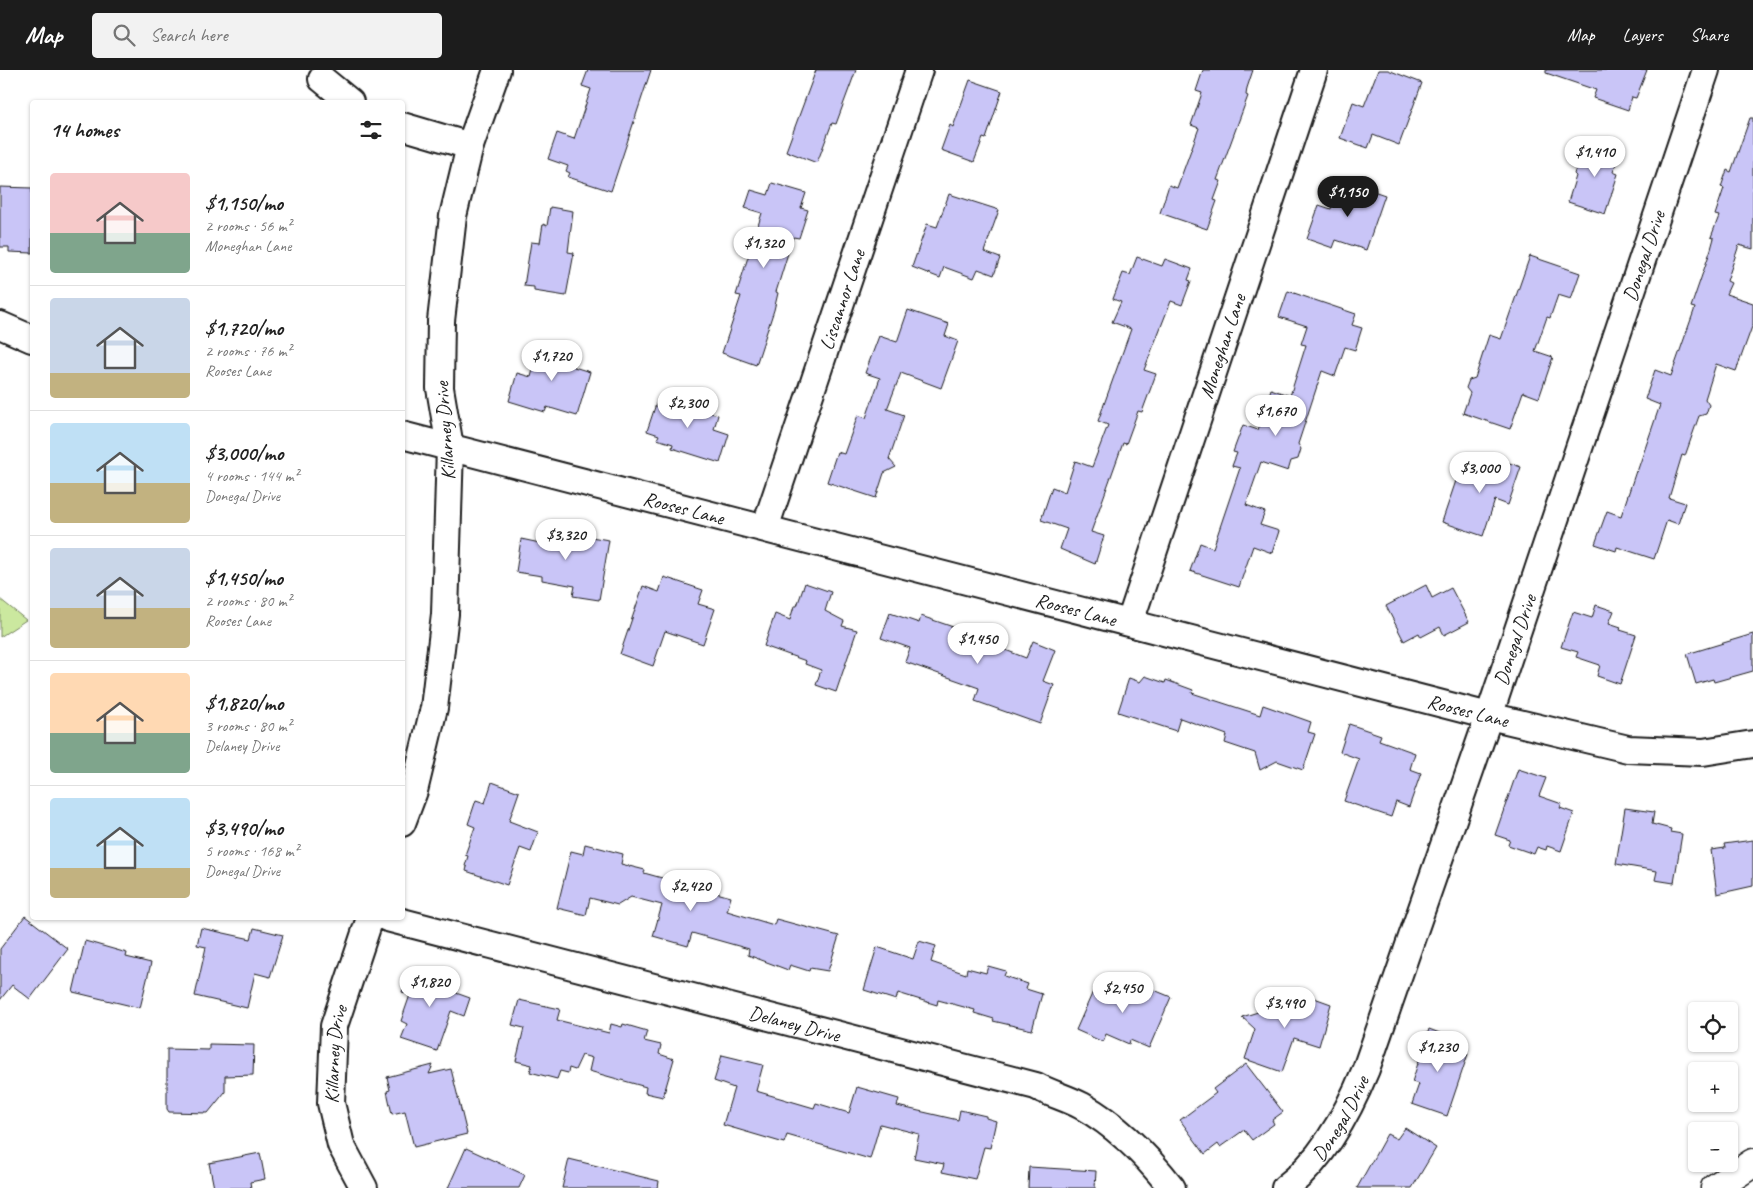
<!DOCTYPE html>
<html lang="en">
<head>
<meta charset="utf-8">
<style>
  :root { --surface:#fff; --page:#f2f2f2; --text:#222; --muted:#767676; --line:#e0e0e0; --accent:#1c1c1c }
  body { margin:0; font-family:Caveat,sans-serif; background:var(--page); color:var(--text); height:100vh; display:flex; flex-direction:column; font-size:19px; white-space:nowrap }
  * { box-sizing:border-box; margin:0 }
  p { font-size:16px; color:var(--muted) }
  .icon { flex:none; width:28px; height:28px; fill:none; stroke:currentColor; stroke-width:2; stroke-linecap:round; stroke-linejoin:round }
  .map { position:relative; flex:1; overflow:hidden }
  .details { position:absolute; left:30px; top:30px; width:375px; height:820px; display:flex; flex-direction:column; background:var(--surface); border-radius:5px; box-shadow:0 1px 4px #0004 }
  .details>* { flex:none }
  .tools { position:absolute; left:1688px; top:932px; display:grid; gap:10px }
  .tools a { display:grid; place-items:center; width:50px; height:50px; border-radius:5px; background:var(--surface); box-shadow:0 1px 4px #0004; font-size:25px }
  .price { position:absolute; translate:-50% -42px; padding:0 11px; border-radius:18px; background:#fff; color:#222; font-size:16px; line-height:32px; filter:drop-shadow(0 1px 2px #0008) }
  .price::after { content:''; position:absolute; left:50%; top:30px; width:15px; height:11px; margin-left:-8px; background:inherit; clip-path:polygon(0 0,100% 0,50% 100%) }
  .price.current { background:var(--accent); color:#fff }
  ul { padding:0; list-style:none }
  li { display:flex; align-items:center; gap:15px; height:125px; padding:0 20px }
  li+li { border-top:1px solid var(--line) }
  li span { display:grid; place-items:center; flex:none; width:140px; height:100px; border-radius:5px; color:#555 }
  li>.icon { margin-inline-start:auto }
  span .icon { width:60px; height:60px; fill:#fffc; stroke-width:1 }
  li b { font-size:21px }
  h2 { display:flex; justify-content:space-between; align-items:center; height:60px; padding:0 20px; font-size:21px }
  header { display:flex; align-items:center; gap:30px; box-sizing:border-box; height:70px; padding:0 25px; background:var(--accent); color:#fff }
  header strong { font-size:24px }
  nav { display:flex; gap:28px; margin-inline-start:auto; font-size:18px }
  .search { width:350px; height:45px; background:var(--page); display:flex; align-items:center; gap:12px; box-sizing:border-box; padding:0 18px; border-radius:5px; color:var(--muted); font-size:19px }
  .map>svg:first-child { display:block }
  .green { fill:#cbe89f; stroke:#74825e }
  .building { fill:#c9c5f7; stroke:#1c1c1c }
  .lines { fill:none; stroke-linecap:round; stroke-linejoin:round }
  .minor-casing { stroke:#1c1c1c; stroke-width:30 }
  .secondary-casing { stroke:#1c1c1c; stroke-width:31 }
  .minor { stroke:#fff; stroke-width:26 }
  .secondary { stroke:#fff; stroke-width:28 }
  .labels { text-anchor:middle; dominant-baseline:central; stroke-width:4; stroke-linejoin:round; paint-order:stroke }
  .street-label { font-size:20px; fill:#1c1c1c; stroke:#fff }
</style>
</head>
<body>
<header>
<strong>Map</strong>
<div class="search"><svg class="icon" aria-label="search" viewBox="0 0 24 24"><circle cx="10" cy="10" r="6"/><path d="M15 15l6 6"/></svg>Search here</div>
<nav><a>Map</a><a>Layers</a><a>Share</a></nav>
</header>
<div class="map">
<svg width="1753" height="1118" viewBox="0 0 1753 1118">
  <rect width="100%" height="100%" fill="#fff"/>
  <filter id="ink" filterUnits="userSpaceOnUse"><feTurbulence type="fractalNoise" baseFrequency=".02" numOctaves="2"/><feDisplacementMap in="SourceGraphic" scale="10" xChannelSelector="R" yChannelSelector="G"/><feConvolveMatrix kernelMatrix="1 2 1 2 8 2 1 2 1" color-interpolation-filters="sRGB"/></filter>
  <g filter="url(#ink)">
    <!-- green -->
    <path class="green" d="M0,529L26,550L0,567Z"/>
    <!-- building -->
    <g class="building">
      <path d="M588,0H651L611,121L568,107L570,103L566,101L568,96L548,89L557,63L574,69L591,19L582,16Z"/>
      <path d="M816,0H856L836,54L832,53L817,93L786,81Z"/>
      <path d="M1203,0H1253L1247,18L1246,25L1248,26L1217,110L1221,111L1214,130L1217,131L1207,159L1160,143L1169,115L1177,118L1199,58L1191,55L1202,23L1196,21Z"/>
      <path d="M1378,0H1388L1422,13L1399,75L1373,65L1368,78L1340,68L1353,32L1364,36Z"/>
      <path d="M1546,0H1647L1636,28L1632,27L1628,40L1593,28L1596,20L1546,3Z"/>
      <path d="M970,10L1002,21L986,69L983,68L974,92L941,80L950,55L953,57Z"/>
      <path d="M1750,48H1753V179L1739,175L1727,211L1731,213L1726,224L1753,233V254L1736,301L1716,294L1705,329L1709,335L1706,344L1699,346L1685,386L1682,385L1669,428L1685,433L1678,454L1667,450L1654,489L1617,477L1616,481L1595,474L1607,441L1621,446L1636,401L1637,402L1660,335L1645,329L1655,300L1671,306L1695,238L1691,237L1711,179L1714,168L1711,167L1719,146L1715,145L1724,118L1721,117L1727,100L1731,102Z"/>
      <path d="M1587,71L1620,82L1613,102L1618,104L1605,144L1568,132L1576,106L1574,104L1577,95L1580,93Z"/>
      <path d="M1340,112L1352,116L1353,114L1385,125L1366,180L1336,170L1333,178L1307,169L1319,135L1331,139Z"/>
      <path d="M772,113L806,123L801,138L808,140L799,168L793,167L776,222L778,223L774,240L756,295L722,283L741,226L736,225L762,143L745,138L751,120L768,125Z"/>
      <path d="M0,117L32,118V183L9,182V177H0Z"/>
      <path d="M949,124L999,140L984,182L1000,188L994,205L978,199L974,208L944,197L940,208L912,197L927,154L937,157Z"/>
      <path d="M550,137L573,141L568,182L574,183L566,226L534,221V217L524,216L531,172L540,173L543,154L547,156Z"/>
      <path d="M1530,186L1580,203L1571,229L1558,225L1550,248L1547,247L1535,281L1553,287L1539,328L1523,322L1510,359L1463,343L1470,323L1466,318L1469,310L1475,308L1489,265L1501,269Z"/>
      <path d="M1137,187L1162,196L1165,189L1192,199L1188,210L1191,211L1182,235L1171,231L1144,300L1156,304L1142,342L1138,341L1126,374L1123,373L1091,462L1104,466L1095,494L1060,479L1067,459L1041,450L1052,417L1065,422L1075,391L1092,397L1108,355L1098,351L1131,259L1112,252L1121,232L1113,229L1123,203L1130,205Z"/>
      <path d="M1288,221L1356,244L1352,255L1362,258L1355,280L1345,277L1335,306L1322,301L1298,374L1301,379L1298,389L1291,391L1288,401L1261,392L1246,435L1265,442L1260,455L1279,461L1272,483L1253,476L1239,517L1190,501L1200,473L1213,478L1240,398L1232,396L1237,383L1233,382L1243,355L1258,360L1271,319L1290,326L1306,275L1301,274L1307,256L1279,247Z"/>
      <path d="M908,240L949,254L945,266L958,271L941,318L901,303L887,339L904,345L889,389L896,397L884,403L876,428L827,412L837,382L844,384L858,345L866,348L880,308L865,303L879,266L897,272Z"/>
      <path d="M541,271L579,282L574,297L590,302L577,346L547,337L545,342L509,331L517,303L531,307Z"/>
      <path d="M693,323L697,339L718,345L714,359L729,364L720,393L672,378L673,374L657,369L659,365L647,361L658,328L679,333Z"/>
      <path d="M1492,387L1521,397L1508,435L1495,430L1483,466L1442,452L1463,390L1488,398Z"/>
      <path d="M542,459L609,470L599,530L573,526L575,516L542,510V506L516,502L521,469L540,473Z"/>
      <path d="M664,507L703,520L698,534L715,539L703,574L665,561L653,596L620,584L643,516L659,522Z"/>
      <path d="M805,513L831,522L825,541L844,551L842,556L857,560L836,622L816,615L821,600L805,594L806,591L764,576L775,544L790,550L794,536H797Z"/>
      <path d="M1426,515L1432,528L1451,518L1469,552L1444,565L1440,557L1421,567L1419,563L1404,571L1386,536Z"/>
      <path d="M1596,535L1614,541L1609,553L1621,557L1620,560L1636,565L1620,614L1597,606L1600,595L1576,587L1578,582L1561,577L1573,542L1592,548Z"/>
      <path d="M890,543L919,553L921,546L965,561L964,564L1026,588L1033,571L1055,580L1043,611L1054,615L1040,654L975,631L979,618L905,592L910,578L881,568Z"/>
      <path d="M1753,564V601L1714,612L1713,609L1696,614L1687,584Z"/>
      <path d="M1145,606L1165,613L1166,610L1193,620L1192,623L1260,645L1263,635L1311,652L1308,662L1315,664L1303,700L1277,691L1260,700L1255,683L1225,673L1227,665L1180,648L1176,661L1118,642L1129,608L1140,612Z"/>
      <path d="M1349,654L1381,665L1379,670L1415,683L1410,699L1421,703L1409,737L1396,732L1391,747L1344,731L1359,689L1340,682Z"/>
      <path d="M1518,699L1546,708L1539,726L1562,734L1560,738L1574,743L1561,781L1547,776L1546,780L1537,777L1534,784L1508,775L1510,770L1495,765Z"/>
      <path d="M492,712L519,722L509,751L538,762L531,782L520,778L507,815L466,801L467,797L465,796L468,786L465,785L475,757L468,754L476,730L485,733Z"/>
      <path d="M1625,738L1654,742L1652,754L1671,759L1670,762L1682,764L1674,813L1655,810L1657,801L1616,794Z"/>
      <path d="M1753,770V816L1717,824L1711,780L1725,778L1724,774Z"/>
      <path d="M585,774L623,784L621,794L645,800L644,803L731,827L727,841L774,855L776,849L839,866L828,901L810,898L809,901L790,895L788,900L748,885L749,879L692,863L688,876L653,866L662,835L631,827L618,835L590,828L586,845L557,838L571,781L583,784Z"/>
      <path d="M25,846L68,879L30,929L12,915L0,930V879Z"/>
      <path d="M201,858L251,869L254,858L283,865L270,907L255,903L247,938L195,926L206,877L197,875Z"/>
      <path d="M85,871L127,883L126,887L151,893L140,938L73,922Z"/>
      <path d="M919,871L936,876L931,892L966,904L967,898L986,903L988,896L1006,901L1004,906L1028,914L1026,919L1042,924L1032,960L993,951L994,949L974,943L975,940L938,930L937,935L898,923L896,930L864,920L877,877L913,889Z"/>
      <path d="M410,898L459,915L456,923L470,928L464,946L451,941L437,981L401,969L407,954L401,951L410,925L402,922Z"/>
      <path d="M1099,908L1133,923L1135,918L1152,925L1154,920L1171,927L1149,978L1130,970L1129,974L1106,964L1103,972L1076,960Z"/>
      <path d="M1266,924L1302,937L1306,925L1331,934L1319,976L1294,968L1282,1002L1245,989L1255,959L1242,947L1261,941Z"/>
      <path d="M519,930L560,939L557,950L609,963L611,954L622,957L623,954L647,961L644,971L661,975L659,984L674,989L663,1027L645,1023L646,1017L589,1001L592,988L582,985L575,1000L569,998L568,1003L560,1001L557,1009L530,1002L532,995L516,991L524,958L512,955Z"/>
      <path d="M1429,959L1458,970L1455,980L1468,984L1447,1046L1412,1034L1419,1014L1412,1012Z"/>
      <path d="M209,974L254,975L253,1005L225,1006V1022L208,1043L169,1042L167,1039V979L209,980Z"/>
      <path d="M722,985L763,995L756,1021L814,1038L816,1033L849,1043L857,1017L899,1029L897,1036L958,1050L960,1040L986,1046V1048L996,1051L990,1078L984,1077L975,1109L942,1102L944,1094L914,1088L919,1064L880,1054L870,1089L787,1065L784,1073L723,1055L734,1018L714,1011Z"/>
      <path d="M1246,994L1283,1042L1272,1050L1274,1054L1252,1070L1244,1060L1220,1077L1218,1074L1205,1084L1180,1050L1216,1023L1213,1019Z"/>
      <path d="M433,995L429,1004L451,999L467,1064L414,1077L405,1041L392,1044L387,1021L390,1020L387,1007Z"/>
      <path d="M1405,1058L1436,1078L1412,1118H1357L1387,1064L1397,1069Z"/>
      <path d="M466,1078L525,1105L519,1118H448Z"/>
      <path d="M260,1083L265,1109L250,1112L251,1118H214L209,1093Z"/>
      <path d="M569,1089L659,1111L658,1118H562Z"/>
      <path d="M1029,1097L1096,1101L1095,1118H1028Z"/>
    </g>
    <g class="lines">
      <defs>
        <g id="minor">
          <path d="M322,9L350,32"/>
          <path d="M402,56L470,76"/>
          <path d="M0,255L32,269"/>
          <path id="s1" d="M402,365L1489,646L1628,679L1703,682L1753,674"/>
          <path id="s2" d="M765,458L919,0"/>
          <path id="s3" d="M1130,552L1314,0"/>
          <path d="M402,753L414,721L434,638L445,544L450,377L440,318L441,251L453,146L470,76L497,0"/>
          <path id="s4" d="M387,848L1036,1016C1051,1024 1067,1028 1082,1036C1118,1056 1147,1086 1172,1118"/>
          <path id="s5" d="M364,1118L341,1075L331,1033L334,956L370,848"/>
          <path id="s6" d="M1285,1118C1323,1090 1348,1043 1366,999L1489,646L1706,0"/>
        </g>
        <path id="secondary" d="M1715,1118L1753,1093"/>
      </defs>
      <!-- minor casing -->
      <use href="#minor" class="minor-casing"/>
      <!-- secondary casing -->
      <use href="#secondary" class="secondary-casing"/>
      <!-- minor -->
      <use href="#minor" class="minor"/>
      <!-- secondary -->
      <use href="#secondary" class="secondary"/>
    </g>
  </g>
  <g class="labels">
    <!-- street labels -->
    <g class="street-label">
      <text stroke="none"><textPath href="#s6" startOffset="1005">Donegal Drive</textPath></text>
      <text stroke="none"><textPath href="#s2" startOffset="241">Liscannor Lane</textPath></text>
      <text stroke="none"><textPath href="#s3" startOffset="291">Moneghan Lane</textPath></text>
      <text transform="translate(445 361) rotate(-94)">Killarney Drive</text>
      <text stroke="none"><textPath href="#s1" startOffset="291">Rooses Lane</textPath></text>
      <text stroke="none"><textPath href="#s1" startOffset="696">Rooses Lane</textPath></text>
      <text stroke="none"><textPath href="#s6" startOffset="600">Donegal Drive</textPath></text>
      <text stroke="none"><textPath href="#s1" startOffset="1101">Rooses Lane</textPath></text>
      <text stroke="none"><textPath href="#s4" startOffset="421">Delaney Drive</textPath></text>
      <text stroke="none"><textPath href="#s5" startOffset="141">Killarney Drive</textPath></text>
      <text stroke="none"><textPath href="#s6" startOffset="90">Donegal Drive</textPath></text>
    </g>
  </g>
</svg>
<div class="tools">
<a><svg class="icon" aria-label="locate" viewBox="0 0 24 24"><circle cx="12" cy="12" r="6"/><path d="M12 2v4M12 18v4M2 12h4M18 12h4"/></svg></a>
<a>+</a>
<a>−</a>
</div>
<b class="price" style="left:1595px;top:108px">$1,410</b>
<b class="price current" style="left:1348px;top:148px">$1,150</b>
<b class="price" style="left:764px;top:199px">$1,320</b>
<b class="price" style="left:552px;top:312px">$1,720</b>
<b class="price" style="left:688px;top:359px">$2,300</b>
<b class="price" style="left:1276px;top:367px">$1,670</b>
<b class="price" style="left:1480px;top:424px">$3,000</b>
<b class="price" style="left:566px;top:491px">$3,320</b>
<b class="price" style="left:978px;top:595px">$1,450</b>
<b class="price" style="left:691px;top:842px">$2,420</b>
<b class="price" style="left:430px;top:938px">$1,820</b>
<b class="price" style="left:1123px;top:944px">$2,450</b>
<b class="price" style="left:1285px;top:959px">$3,490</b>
<b class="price" style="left:1438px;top:1003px">$1,230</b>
<section class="details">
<h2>14 homes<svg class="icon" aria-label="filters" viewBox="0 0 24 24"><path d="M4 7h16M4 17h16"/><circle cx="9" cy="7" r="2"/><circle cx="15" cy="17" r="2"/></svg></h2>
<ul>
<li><span style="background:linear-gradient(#f6c9c9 60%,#7fa58c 0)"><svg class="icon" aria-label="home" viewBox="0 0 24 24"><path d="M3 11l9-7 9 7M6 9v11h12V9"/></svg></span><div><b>$1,150/mo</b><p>2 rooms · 56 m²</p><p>Moneghan Lane</p></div></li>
<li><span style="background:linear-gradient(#c9d6e8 75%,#c2b280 0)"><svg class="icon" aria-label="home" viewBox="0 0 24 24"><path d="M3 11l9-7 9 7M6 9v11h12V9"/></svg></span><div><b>$1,720/mo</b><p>2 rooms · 76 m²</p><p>Rooses Lane</p></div></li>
<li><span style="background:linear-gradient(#bfe0f5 60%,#c2b280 0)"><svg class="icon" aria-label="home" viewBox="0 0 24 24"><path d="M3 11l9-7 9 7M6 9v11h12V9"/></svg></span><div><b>$3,000/mo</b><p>4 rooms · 144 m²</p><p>Donegal Drive</p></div></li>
<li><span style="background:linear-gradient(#c9d6e8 60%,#c2b280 0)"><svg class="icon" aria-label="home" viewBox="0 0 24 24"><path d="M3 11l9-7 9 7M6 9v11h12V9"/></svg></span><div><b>$1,450/mo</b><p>2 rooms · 80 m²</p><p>Rooses Lane</p></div></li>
<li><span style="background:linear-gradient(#ffd9b3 60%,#7fa58c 0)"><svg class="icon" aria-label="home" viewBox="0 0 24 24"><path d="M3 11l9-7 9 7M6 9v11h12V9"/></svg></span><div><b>$1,820/mo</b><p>3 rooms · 80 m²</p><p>Delaney Drive</p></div></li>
<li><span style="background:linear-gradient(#bfe0f5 70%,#c2b280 0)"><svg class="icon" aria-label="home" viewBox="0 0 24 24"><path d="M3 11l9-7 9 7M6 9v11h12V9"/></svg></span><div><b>$3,490/mo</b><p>5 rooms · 168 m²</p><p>Donegal Drive</p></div></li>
</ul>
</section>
</div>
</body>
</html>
